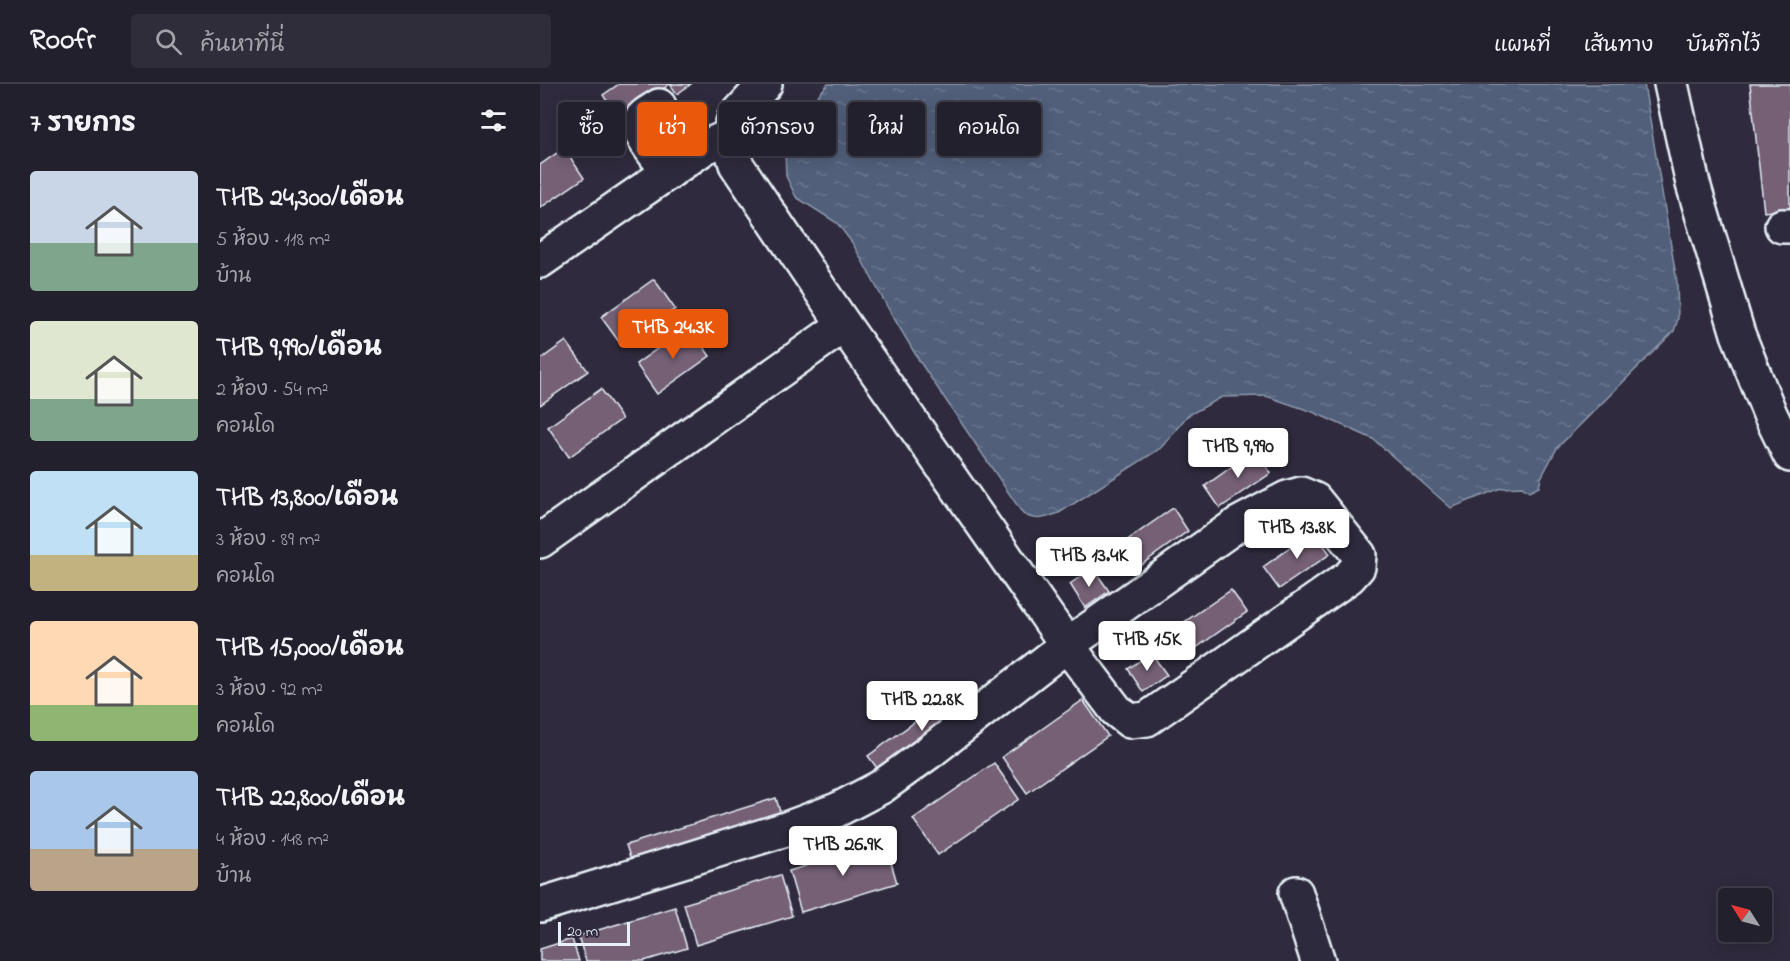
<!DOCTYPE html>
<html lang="th">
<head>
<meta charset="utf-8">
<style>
  :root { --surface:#23202e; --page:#2f2d3a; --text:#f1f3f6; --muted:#a3a3aa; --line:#403e4a; --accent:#ea580c }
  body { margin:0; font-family:"Indie Flower","Playpen Sans Thai",sans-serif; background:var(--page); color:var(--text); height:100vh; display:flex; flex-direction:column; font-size:22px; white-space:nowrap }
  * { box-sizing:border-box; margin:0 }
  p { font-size:20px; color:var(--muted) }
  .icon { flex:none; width:33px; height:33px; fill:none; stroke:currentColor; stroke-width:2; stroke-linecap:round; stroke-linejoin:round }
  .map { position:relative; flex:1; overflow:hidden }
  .side { display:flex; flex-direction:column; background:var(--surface); width:540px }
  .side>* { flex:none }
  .guide { position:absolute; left:18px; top:18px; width:570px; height:54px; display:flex; gap:12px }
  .needle { width:39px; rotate:306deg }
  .controls { position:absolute; left:1178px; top:804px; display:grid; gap:12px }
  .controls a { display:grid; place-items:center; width:54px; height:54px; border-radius:6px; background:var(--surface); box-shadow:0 3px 15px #0003,0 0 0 2px var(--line); font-size:30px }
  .scale { position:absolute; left:18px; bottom:15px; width:72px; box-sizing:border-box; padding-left:6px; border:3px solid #e8f1f8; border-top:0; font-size:16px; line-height:21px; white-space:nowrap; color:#e8f1f8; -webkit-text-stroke:4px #2f2a3d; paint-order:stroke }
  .price { position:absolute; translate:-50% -51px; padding:0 14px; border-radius:6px; background:#fff; color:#222; font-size:20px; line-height:39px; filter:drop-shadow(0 2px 3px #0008) }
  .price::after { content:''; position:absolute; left:50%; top:36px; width:18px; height:14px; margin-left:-9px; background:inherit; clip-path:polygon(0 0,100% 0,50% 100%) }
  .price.on { background:var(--accent); color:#fff }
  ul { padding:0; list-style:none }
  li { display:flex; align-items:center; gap:18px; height:150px; padding:0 30px }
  li span { display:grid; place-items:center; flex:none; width:168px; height:120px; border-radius:6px; color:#555 }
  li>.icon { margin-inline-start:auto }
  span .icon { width:72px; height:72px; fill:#fffc; stroke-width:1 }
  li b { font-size:26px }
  h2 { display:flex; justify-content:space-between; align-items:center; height:72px; padding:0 30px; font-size:26px }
  .pill { padding:0 21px; border-radius:6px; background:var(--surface); box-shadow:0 3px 15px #0003,0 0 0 2px var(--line); font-size:21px; line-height:54px }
  .pill.on { background:var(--accent); color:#fff }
  header { display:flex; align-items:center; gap:36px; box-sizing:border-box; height:84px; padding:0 30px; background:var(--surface); border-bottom:2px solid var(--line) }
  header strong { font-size:28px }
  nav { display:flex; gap:33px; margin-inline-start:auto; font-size:21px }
  .search { width:420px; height:54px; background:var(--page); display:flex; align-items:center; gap:15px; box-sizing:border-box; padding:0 21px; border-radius:6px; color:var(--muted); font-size:22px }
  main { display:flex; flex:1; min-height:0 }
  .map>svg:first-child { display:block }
  .water { fill:url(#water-ripples); stroke:#8d99ac; stroke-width:1.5 }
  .building { fill:#756076; stroke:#e8f1f8; stroke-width:1.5 }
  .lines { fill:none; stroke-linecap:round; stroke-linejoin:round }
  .minor-casing { stroke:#e8f1f8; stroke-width:38 }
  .minor { stroke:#2f2a3d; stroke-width:33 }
</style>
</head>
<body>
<header>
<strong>Roofr</strong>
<div class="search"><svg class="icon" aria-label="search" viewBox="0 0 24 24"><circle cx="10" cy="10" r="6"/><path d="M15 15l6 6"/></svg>ค้นหาที่นี่</div>
<nav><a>แผนที่</a><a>เส้นทาง</a><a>บันทึกไว้</a></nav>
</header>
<main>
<section class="side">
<h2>7 รายการ<svg class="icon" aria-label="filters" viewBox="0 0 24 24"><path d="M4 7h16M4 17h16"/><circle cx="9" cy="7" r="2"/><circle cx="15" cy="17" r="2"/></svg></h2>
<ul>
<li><span style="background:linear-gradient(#c9d6e8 60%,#7fa58c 0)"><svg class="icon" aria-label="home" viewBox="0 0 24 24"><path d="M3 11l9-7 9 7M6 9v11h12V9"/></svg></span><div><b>THB 24,300/เดือน</b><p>5 ห้อง · 118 m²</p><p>บ้าน</p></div></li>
<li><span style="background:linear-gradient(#dfe7d0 65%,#7fa58c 0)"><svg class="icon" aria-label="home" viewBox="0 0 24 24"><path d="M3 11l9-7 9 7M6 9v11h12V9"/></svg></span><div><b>THB 9,990/เดือน</b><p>2 ห้อง · 54 m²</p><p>คอนโด</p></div></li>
<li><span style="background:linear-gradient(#bfe0f5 70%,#c2b280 0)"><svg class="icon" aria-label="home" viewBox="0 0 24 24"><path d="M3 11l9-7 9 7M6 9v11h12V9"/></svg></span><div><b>THB 13,800/เดือน</b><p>3 ห้อง · 89 m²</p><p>คอนโด</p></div></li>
<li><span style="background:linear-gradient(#ffd9b3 70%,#8fb573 0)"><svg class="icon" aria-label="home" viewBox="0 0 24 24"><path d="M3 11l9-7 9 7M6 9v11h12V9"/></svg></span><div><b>THB 15,000/เดือน</b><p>3 ห้อง · 92 m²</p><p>คอนโด</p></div></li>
<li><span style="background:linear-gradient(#a9c7e8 65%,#b9a48a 0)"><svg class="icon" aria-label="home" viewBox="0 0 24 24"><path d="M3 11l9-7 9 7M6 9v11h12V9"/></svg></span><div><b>THB 22,800/เดือน</b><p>4 ห้อง · 148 m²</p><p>บ้าน</p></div></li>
</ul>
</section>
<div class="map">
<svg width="1250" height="877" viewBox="0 0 1250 877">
  <defs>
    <pattern id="water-ripples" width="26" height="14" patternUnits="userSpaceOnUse" patternTransform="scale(1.5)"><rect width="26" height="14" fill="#515f7a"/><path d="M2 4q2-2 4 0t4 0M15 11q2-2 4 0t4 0" fill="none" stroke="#6a768e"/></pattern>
  </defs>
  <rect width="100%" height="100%" fill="#2f2a3d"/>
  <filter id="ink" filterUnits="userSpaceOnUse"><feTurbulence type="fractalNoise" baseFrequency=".0167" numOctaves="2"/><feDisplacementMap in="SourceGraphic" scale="12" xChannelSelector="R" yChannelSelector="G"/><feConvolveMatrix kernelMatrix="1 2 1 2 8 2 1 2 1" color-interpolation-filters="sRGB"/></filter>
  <g filter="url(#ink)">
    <!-- water -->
    <path class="water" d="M288,0H1104L1137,198L1138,235L1134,247L1017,364L1001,394L999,403L989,408L982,403L961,404L911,424L833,355L773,328L726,312L682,313L647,332L621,364L519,429C504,434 498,438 483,430L380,278L349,226L313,160L297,139L256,113L246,92L245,68L251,47L265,26Z"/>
    <!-- building -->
    <g class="building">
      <path d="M79,0H151L137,10L130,0L79,35L63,11Z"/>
      <path d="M1210,0H1250V125L1224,128Z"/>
      <path d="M24,64L44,94L0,124V81Z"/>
      <path d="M114,195L135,225L82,262L61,233Z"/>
      <path d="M149,242L170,272L117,310L96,280Z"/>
      <path d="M26,257L48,287L0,321V276Z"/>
      <path d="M61,305L82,335L29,373L8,343Z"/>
      <path d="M715,366L731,389L680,424L665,402Z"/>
      <path d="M633,424L648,447L598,483L582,460Z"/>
      <path d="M774,447L790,470L739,505L723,483Z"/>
      <path d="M553,484L569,507L545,524L530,500Z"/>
      <path d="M691,506L707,528L656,564L640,541Z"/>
      <path d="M611,569L627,591L603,608L588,585Z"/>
      <path d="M423,603L437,622L343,692L328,672Z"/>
      <path d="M543,616L568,652L487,709L462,673Z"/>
      <path d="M454,679L479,715L398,771L373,735Z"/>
      <path d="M236,714L243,738L94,785L86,761Z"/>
      <path d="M345,758L357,799L261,828L249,787Z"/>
      <path d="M240,791L252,832L156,861L144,820Z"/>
      <path d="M135,823L147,864L104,877H46L38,852Z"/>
      <path d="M32,855L39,877H0V865Z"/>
    </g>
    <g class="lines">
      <defs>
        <g id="minor">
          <path d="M1131,0L1153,100L1198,250L1230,330L1250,371"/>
          <path d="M119,22C113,26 103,31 100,37C94,47 122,79 129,88"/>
          <path d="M1242,142H1250"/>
          <path d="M0,177L165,63L188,53"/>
          <path d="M0,457L304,241"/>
          <path d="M756,809L778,877"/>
          <path d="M0,821L246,745L297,726L341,703L392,666L527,561L698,440L747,414L761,410L775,416L819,471L818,483L809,493L607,635L590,637L576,626L527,561L304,241L196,80L188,53L195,33L225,0"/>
        </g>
      </defs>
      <!-- minor casing -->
      <use href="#minor" class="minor-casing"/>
      <!-- minor -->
      <use href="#minor" class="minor"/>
    </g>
  </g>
</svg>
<div class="controls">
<a><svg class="needle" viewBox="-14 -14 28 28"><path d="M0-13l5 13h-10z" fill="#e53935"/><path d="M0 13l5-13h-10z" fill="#a3a3aa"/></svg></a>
</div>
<div class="scale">20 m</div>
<b class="price on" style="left:133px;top:276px">THB 24.3K</b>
<b class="price" style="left:698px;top:395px">THB 9,990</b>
<b class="price" style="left:757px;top:476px">THB 13.8K</b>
<b class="price" style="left:549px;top:504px">THB 13.4K</b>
<b class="price" style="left:607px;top:588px">THB 15K</b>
<b class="price" style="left:382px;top:648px">THB 22.8K</b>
<b class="price" style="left:303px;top:793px">THB 26.9K</b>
<div class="guide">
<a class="pill">ซื้อ</a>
<a class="pill on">เช่า</a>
<a class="pill">ตัวกรอง</a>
<a class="pill">ใหม่</a>
<a class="pill">คอนโด</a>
</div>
</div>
</main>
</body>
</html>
